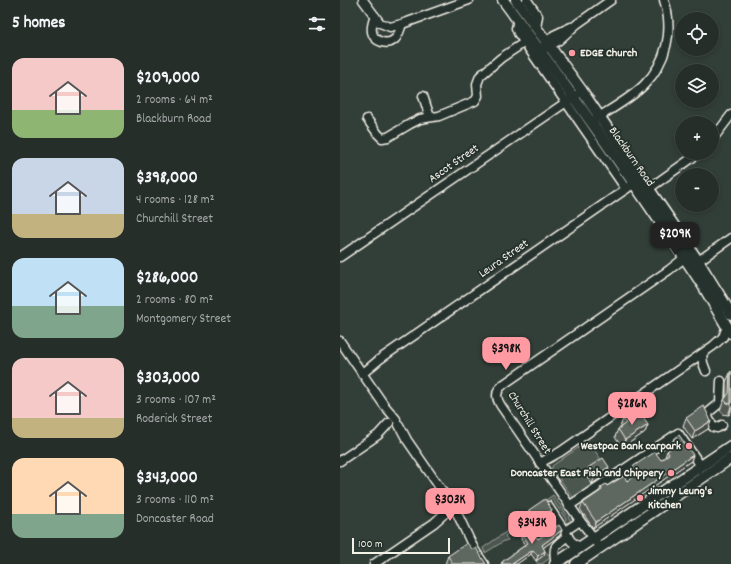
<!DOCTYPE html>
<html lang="en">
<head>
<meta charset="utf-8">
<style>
  :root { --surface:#262e2a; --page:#2e3632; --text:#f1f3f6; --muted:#a4a8a8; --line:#424a47; --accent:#ff9aa2 }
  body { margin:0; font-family:Dekko,sans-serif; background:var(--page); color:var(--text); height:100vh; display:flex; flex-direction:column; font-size:15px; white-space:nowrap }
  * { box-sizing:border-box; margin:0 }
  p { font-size:13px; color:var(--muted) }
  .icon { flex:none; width:22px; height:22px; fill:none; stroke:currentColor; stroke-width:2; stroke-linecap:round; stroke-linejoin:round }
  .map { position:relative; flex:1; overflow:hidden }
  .details { display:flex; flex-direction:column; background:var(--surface); width:340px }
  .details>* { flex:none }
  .tools { position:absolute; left:335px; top:12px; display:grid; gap:8px }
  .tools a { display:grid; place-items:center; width:44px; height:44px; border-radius:50%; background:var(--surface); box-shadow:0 2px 6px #0003,0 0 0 1px var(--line); font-size:20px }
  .scale { position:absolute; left:12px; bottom:10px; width:98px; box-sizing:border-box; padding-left:4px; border:2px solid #f4f1e8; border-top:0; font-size:11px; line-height:14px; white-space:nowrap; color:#f4f1e8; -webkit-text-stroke:3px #26332d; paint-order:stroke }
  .price { position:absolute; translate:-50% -34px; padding:0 9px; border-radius:8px; background:var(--accent); color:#111; font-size:13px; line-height:26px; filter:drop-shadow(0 1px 2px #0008) }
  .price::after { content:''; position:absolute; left:50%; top:24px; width:12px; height:9px; margin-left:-6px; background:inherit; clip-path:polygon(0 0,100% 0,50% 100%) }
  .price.current { background:#222; color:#fff }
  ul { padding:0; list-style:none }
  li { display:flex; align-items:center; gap:12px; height:100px; padding:0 12px }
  li span { display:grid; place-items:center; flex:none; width:112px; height:80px; border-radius:12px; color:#555 }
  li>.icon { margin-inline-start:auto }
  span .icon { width:48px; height:48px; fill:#fffc; stroke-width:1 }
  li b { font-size:17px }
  h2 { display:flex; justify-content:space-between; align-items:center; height:48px; padding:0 12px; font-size:17px }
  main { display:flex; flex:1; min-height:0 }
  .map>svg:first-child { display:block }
  .green { fill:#4c564f; stroke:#a0a49c }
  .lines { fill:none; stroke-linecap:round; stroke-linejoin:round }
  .minor-casing { stroke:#f4f1e8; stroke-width:11 }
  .major-casing { stroke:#f4f1e8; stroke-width:13 }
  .minor { stroke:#26332d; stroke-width:8 }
  .major { stroke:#26332d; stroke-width:10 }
  .wall { fill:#525953; stroke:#f4f1e8 }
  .shaded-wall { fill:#424944; stroke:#f4f1e8 }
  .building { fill:#5f6861; stroke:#f4f1e8 }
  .poi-dot { fill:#ff9aa2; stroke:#26332d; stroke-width:1.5 }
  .labels { text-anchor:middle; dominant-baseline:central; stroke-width:4; stroke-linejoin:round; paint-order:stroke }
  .poi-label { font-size:12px; font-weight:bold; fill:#f4f1e8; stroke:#26332d; text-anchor:start }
  .street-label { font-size:12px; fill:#f4f1e8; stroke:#26332d }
</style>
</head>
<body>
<main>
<section class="details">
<h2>5 homes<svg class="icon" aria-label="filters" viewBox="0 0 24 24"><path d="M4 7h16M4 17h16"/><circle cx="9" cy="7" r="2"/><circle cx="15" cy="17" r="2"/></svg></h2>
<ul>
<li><span style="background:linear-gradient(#f6c9c9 65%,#8fb573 0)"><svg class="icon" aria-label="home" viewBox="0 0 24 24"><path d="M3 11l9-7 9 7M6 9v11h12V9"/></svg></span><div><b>$209,000</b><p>2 rooms · 64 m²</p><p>Blackburn Road</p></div></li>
<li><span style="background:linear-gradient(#c9d6e8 70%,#c2b280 0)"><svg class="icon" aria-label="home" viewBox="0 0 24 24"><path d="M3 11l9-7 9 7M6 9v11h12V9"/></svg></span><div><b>$398,000</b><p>4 rooms · 128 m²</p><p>Churchill Street</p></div></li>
<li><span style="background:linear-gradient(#bfe0f5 60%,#7fa58c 0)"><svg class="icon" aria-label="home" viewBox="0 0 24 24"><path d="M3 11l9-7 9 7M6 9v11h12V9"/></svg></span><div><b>$286,000</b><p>2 rooms · 80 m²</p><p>Montgomery Street</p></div></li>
<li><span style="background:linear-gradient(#f6c9c9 75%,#c2b280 0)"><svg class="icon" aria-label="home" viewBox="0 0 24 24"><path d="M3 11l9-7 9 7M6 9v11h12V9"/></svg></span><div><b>$303,000</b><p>3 rooms · 107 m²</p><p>Roderick Street</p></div></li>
<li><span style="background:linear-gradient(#ffd9b3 70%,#7fa58c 0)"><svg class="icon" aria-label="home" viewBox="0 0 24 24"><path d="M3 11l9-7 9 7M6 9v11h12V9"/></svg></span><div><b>$343,000</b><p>3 rooms · 110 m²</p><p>Doncaster Road</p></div></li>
</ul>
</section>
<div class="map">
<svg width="391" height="564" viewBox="0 0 391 564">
  <rect width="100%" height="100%" fill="#323e38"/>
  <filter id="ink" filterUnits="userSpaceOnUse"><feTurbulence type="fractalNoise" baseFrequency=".025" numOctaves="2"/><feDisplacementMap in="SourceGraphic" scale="8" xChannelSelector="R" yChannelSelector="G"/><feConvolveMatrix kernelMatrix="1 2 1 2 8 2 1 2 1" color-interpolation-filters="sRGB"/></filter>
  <g filter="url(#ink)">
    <!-- green -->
    <g class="green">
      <path d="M248,441L272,475L238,497L233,498L212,468V466Z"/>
      <path d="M213,495L232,522L222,523L226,519L212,499L204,506L211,517L210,518L202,507L186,518L193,528L191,530L204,550L211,557L202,564H198L196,561L204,555L182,524L165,536L168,540L164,541L145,553L143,548L183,520L182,517Z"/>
    </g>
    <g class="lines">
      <defs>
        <g id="minor">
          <path d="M23,0L40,23L50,27L62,24L129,0"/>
          <path d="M187,0L198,16L196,28"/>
          <path d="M35,16C33,21 31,27 32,32C34,42 48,46 55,39C59,35 60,29 62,24"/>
          <path d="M178,20L176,28L178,33L286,189"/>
          <path d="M204,46L214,35L231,27"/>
          <path d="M206,48L218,41L237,24L271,0"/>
          <path d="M83,96L90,117"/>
          <path d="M27,119L38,134L42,138L48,137L70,124L80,119L99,116L135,101L138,96L137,84L140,76L161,58L185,42"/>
          <path d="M254,120C271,109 290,99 304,85C327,62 334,30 324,0"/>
          <path d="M372,140L391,115"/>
          <path d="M304,192L359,153"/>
          <path d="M0,257L238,94"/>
          <path d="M354,264L391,238"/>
          <path d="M0,341L44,405L56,419"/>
          <path d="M362,354L363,363L366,371"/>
          <path d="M22,374L40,359L299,180"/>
          <path d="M381,381L380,403L369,412L368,417L373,427L377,428L382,425"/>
          <path d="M59,425L67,440L116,511L134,549L144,564"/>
          <path d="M0,461L38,435L49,423"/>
          <path d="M200,463L220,452L373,346L383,337L387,326"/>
          <path d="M208,506L231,541L240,548"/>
          <path d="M229,506L338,433L361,466"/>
          <path d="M225,531L240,521"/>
          <path d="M259,548L254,538L241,522L161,406C155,397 156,390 164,384L329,270L348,255"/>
          <path d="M34,564L94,523L113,506"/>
          <path d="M216,564C212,547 215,545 228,536"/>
        </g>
        <g id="major">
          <path d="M163,0C231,92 297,186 360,281C371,298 380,316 391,333"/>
          <path d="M176,0L242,91L358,261L391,314"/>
          <path d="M215,564L391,446"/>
          <path d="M236,564L391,458"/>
        </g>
      </defs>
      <!-- minor casing -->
      <use href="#minor" class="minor-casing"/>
      <!-- major casing -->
      <use href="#major" class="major-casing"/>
      <!-- minor -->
      <use href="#minor" class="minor"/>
      <!-- major -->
      <use href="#major" class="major"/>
    </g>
    <!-- wall -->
    <g class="wall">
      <path d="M391,371V411L390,414L388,415L383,414L380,410L384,400L386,397V382Z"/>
      <path d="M346,418L371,421L368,429L352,439L343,426Z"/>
      <path d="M283,419H292L308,425L305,432L282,448L275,437L278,429L280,427Z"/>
      <path d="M333,440L353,455L351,461L253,528L240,509L243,503L259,492L261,487L267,486L287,481L293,477L290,474L292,467L321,460L325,457L327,451L332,448L330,446Z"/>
      <path d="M249,467L266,474L252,484L246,475Z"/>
      <path d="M189,510L209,518L193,528L186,518Z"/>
      <path d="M222,530L220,535L203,548L204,555L196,561L191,554L177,564H161L162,562L185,545L181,539L182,534L198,539Z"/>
      <path d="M133,550L146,564H105L108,556Z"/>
    </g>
    <!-- shaded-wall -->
    <g class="shaded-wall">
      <path d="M391,407V411L390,414L388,415Z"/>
      <path d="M371,421L368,429L352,439L355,431Z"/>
      <path d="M308,425L305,432L282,448L285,440Z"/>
      <path d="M353,455L351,461L253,528L256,522Z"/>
      <path d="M269,467L266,474L252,484L255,476Z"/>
      <path d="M212,510L209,518L193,528L196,520Z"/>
      <path d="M222,530L220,535L200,550L202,545Z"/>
      <path d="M193,550L191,554L177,564H172Z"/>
      <path d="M205,551L204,555L196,561L198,556Z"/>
    </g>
    <!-- building -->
    <g class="building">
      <path d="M391,371V404L387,403L384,400L389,393L390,372Z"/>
      <path d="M364,406L371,421L355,431L346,418Z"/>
      <path d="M300,413L308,425L285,440L278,429L286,423L283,419L289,415L292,419Z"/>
      <path d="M339,435L353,455L256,522L243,503L262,490L261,487L266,484L267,486L284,476L287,481L297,474L292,467L315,452L321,460L329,454L327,451L336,445L333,440Z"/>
      <path d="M263,458L269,467L255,476L249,467Z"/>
      <path d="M205,499L212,510L196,520L189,510Z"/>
      <path d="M219,525L222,530L202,545L205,551L198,556L193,550L172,564H163L162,562L188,543L182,534L190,528L198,539Z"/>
      <path d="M127,543L133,550L136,548L146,564H113L108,556Z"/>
    </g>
  </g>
  <!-- markers -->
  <g class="poi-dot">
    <circle cx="232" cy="53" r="4"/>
    <circle cx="349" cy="446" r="4"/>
    <circle cx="331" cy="473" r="4"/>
    <circle cx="300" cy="498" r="4"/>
  </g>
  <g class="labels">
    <!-- poi labels -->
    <g class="poi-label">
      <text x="240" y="53">EDGE Church</text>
      <text x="341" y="446" text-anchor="end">Westpac Bank carpark</text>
      <text x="323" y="473" text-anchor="end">Doncaster East Fish and Chippery</text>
      <text x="308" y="491">Jimmy Leung's<tspan x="308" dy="14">Kitchen</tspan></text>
    </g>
    <!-- street labels -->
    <g class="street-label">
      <text transform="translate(291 157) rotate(55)">Blackburn Road</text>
      <text transform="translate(114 164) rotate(-35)">Ascot Street</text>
      <text transform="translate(164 259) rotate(-35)">Leura Street</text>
      <text transform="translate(189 423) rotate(58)">Churchill Street</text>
    </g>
  </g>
</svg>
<div class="tools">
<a><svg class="icon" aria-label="locate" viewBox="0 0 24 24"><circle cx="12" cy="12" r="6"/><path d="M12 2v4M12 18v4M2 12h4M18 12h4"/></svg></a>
<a><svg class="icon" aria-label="layers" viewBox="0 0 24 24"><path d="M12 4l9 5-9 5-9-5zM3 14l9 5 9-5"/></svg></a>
<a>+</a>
<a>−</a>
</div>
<div class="scale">100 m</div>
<b class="price current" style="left:335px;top:256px">$209K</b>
<b class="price" style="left:166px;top:371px">$398K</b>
<b class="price" style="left:292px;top:426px">$286K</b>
<b class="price" style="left:110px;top:522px">$303K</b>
<b class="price" style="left:192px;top:545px">$343K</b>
</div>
</main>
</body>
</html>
